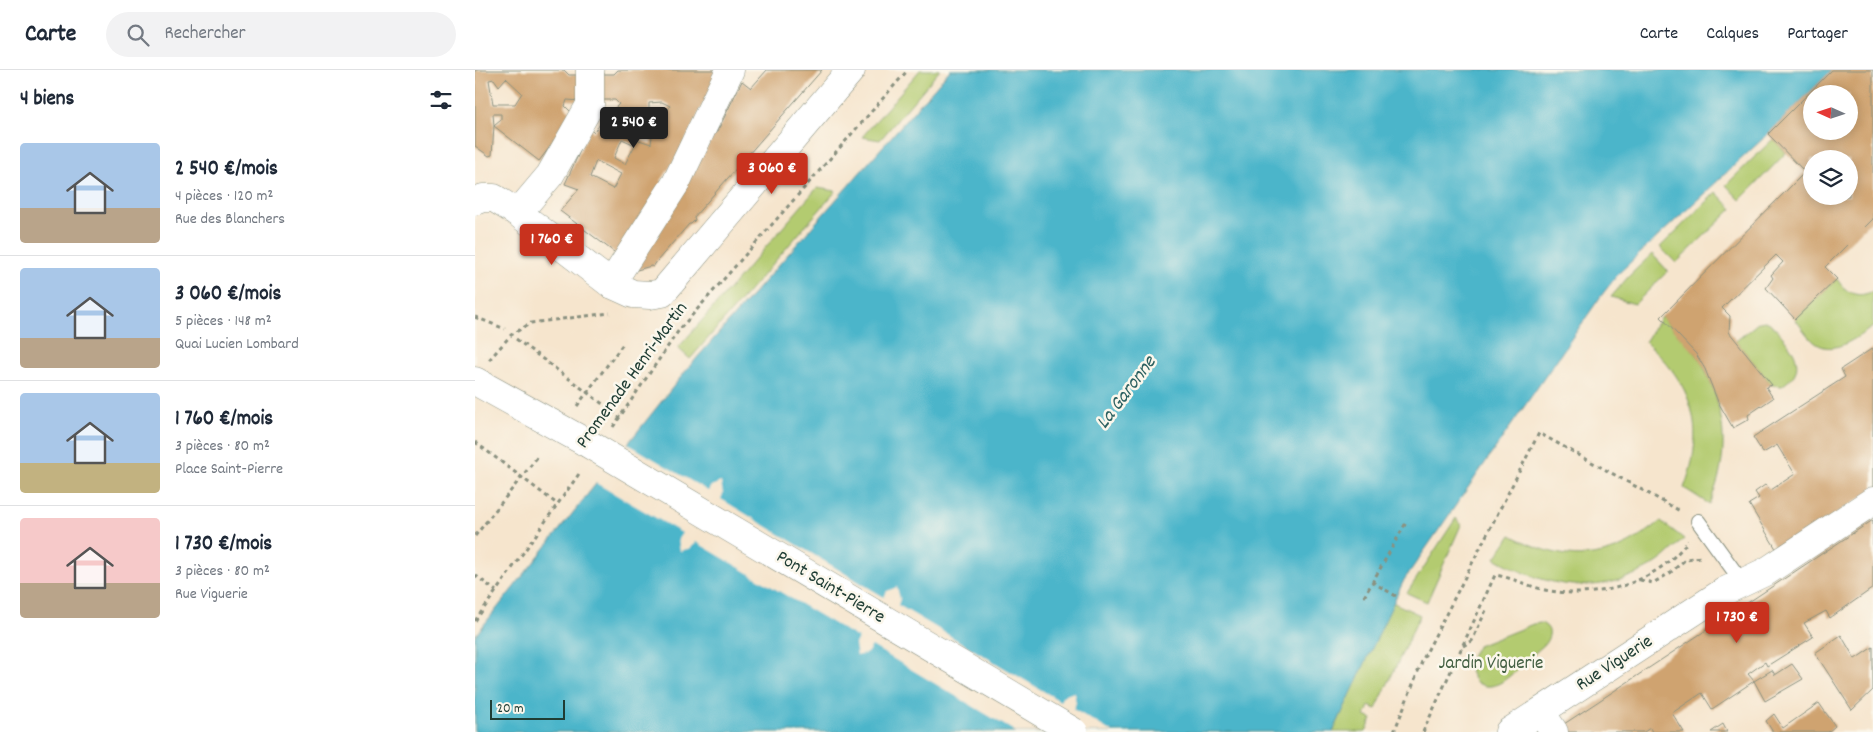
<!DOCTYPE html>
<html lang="fr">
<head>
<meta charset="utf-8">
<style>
  :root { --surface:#fff; --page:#f2f2f3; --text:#1f2937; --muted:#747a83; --line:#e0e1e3; --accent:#c8321e }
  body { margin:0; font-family:Dekko,sans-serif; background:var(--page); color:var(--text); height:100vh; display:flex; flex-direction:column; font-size:19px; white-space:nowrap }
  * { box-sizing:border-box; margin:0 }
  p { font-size:16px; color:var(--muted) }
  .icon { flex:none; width:28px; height:28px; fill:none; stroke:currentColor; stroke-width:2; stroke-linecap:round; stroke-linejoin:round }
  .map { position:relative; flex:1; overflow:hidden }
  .side { display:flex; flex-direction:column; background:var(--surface); width:475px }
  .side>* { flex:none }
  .needle { width:32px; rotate:273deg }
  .fabs { position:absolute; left:1328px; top:15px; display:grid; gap:10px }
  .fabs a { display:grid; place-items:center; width:55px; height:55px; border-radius:50%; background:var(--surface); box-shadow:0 2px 12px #0003; font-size:25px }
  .scale { position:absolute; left:15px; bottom:12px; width:75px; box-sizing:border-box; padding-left:5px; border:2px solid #1f3d34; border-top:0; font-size:14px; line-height:18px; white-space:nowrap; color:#1f3d34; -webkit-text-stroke:4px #fbf7ec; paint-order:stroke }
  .price { position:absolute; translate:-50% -42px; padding:0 11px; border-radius:5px; background:var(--accent); color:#fff; font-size:16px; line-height:32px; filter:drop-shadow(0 1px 2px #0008) }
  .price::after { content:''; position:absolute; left:50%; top:30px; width:15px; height:11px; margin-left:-8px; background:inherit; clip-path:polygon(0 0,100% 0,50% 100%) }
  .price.on { background:#222; color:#fff }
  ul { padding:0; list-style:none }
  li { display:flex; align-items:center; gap:15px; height:125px; padding:0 20px }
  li+li { border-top:1px solid var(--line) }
  li span { display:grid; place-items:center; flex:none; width:140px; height:100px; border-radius:5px; color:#555 }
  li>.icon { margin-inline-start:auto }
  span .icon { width:60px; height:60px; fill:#fffc; stroke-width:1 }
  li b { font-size:21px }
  h2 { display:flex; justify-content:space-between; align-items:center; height:60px; padding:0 20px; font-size:21px }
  header { display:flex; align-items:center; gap:30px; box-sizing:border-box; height:70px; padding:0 25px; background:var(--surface); border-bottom:1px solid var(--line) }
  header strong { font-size:24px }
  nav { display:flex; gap:28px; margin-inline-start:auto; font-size:18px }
  .search { width:350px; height:45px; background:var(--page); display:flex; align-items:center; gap:12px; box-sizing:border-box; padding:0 18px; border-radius:28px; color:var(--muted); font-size:19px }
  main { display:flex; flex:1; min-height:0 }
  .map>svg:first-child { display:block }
  .green { fill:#b3cb70; stroke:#698452 }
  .water { fill:#4cb5ca; stroke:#36797f }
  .pier { fill:#f6e5cd }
  .building { fill:#cfa370; fill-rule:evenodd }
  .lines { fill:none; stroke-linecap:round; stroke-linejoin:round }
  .lane-casing { stroke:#8a9180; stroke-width:16 }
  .street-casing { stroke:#8a9180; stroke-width:29 }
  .path { stroke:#8a9180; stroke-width:3; stroke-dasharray:4 4; stroke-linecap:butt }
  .lane { stroke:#fff; stroke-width:14 }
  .street { stroke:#fff; stroke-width:28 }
  .street-bridge-casing { stroke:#8a9180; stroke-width:29; stroke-linecap:butt }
  .street-bridge { stroke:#fff; stroke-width:28 }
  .labels { text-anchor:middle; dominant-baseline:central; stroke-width:5; stroke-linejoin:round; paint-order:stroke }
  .street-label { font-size:19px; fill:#1f3d34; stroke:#fbf7ec }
  .park-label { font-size:19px; fill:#446043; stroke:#fbf7ec }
  .water-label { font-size:20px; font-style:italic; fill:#2c6161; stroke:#fbf7ec }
</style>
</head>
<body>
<header>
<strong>Carte</strong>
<div class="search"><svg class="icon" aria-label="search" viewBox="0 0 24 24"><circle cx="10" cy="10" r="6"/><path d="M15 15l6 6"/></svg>Rechercher</div>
<nav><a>Carte</a><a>Calques</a><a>Partager</a></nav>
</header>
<main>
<section class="side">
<h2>4 biens<svg class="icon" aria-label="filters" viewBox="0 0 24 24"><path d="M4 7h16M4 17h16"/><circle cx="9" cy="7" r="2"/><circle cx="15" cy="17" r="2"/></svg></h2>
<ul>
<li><span style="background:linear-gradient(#a9c7e8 65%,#b9a48a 0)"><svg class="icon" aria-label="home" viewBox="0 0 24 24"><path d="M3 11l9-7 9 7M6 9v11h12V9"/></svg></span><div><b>2 540 €/mois</b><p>4 pièces · 120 m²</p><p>Rue des Blanchers</p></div></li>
<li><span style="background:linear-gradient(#a9c7e8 70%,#b9a48a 0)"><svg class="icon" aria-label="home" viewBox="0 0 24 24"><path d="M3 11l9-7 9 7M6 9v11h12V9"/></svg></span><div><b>3 060 €/mois</b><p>5 pièces · 148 m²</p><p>Quai Lucien Lombard</p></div></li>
<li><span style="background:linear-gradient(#a9c7e8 70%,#c2b280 0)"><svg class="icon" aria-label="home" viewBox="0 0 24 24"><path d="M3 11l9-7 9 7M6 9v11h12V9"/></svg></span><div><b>1 760 €/mois</b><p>3 pièces · 80 m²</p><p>Place Saint-Pierre</p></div></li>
<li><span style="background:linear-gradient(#f6c9c9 65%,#b9a48a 0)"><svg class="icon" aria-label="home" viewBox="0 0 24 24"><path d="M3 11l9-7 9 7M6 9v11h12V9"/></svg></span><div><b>1 730 €/mois</b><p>3 pièces · 80 m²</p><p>Rue Viguerie</p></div></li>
</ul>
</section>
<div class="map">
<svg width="1398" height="662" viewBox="0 0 1398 662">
  <rect width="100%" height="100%" fill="#fbf7ec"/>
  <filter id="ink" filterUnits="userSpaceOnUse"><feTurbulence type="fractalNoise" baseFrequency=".02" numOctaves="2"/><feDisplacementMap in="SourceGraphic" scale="10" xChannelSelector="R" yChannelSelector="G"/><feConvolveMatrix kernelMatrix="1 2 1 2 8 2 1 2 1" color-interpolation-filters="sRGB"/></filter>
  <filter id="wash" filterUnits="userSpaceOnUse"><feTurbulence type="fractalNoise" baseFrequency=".0096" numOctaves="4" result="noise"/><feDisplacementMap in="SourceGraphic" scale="20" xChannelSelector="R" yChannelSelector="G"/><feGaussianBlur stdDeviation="1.12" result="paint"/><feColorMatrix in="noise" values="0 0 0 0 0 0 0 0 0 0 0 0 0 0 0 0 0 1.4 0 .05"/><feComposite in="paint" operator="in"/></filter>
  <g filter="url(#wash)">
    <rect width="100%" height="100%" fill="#f6e5cd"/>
    <!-- green -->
    <g class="green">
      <path d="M445,0H465L405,70L387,67Z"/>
      <path d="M1298,69L1311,83L1265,130L1251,115Z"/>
      <path d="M342,118L361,121L215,289L203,278Z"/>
      <path d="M1241,122L1257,139L1201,193L1185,177Z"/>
      <path d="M1177,184L1193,201L1160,234L1136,227L1153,207Z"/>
      <path d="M1362,209C1371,223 1382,229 1398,221V257C1380,268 1357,288 1338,271C1331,265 1326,256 1320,249Z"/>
      <path d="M1186,247C1197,259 1210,270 1221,284C1228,293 1232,304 1236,314C1253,355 1252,395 1234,434L1209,418C1232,359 1218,313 1170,272Z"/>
      <path d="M1290,251L1295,253C1306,265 1330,287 1319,305C1316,309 1311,313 1307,316L1297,315L1261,271L1284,252Z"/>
      <path d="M981,448L986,455L952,532L932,523Z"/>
      <path d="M1186,451L1209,469C1201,476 1192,486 1183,492C1128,527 1074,520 1020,488L1036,465C1093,496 1135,493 1186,451Z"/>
      <path d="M917,532L945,545L901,639L894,636L890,646L897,649L891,662H858Z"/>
      <path d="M1066,553C1077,558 1076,566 1069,575C1058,584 1036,607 1025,613C1000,626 984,596 1003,576L1058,554Z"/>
    </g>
    <!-- water -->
    <path class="water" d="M475,0H1357L1293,64L1144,203L1126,226L929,510L858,662H0V566L213,298Z"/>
    <!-- pier -->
    <path class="pier" d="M150,372L233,421L236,416L246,412L248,424L246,429L409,527L412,521L422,517L425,529L423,535L585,631L588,626L599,622L601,633L598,639L637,662H541L397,576L392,583L382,586L380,574L383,568L221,472L216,478L205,481L203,469L207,463L119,412Z"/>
    <g id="blocks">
      <!-- building -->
      <g class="building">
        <path d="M0,0H89L94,5H106V31L92,30L90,36L99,45L64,91L19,56L26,50V44H18L19,56L17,85L14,86L0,76ZM31,8L47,23L40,34H18L14,10L19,9L24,16Z"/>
        <path d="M143,0H245L204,84L186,111L190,113L143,185L85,141L104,119L90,114L115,59L118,62L144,34L140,30H126V4H139ZM187,32L195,36L184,54L174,49V33ZM152,58L177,66L176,74L149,65ZM147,69L160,75L150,94L139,88ZM121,91L146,104L138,119L115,107Z"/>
        <path d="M292,0H347L219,147L220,150L216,154H214L182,191L178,197L176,196L162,200L158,197L245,56L267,11L276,18Z"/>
        <path d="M1357,0H1398V149L1350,197L1362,209L1320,249L1291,218L1298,208L1296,205L1308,192L1301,185L1247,238L1255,246L1254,262L1297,315L1291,317L1298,328L1273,345L1274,349L1258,358L1243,332L1230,299L1221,284L1186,247L1330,102L1293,64ZM1336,24H1374V61H1336ZM1336,89H1374V126H1336Z"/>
        <path d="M1398,278V420L1303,482L1274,434L1284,428L1280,422L1290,415L1296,420L1320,404L1302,375L1288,383L1278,367L1370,307L1366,299Z"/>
        <path d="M1398,450V518L1355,548L1351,541L1329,553L1338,567L1292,596L1290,592L1273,604L1279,611L1237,639L1227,623L1197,643L1209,662H1177L1175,658L1169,662H1090L1086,656Z"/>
        <path d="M1366,565L1380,589L1398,577V620L1377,640L1340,583Z"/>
        <path d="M1317,594L1328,609L1290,631L1279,611L1297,600L1300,605Z"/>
        <path d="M1344,633L1360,656L1353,662H1298L1291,651L1299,644L1308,658Z"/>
        <path d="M1248,654L1252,662H1236Z"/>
      </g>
    </g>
  </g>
  <g filter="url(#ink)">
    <use href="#blocks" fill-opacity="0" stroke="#8a9180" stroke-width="1"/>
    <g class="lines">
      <defs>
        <path id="lane" d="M1223,451L1267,512"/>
        <g id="street">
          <path d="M0,131L8,128H19L43,143L136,214L158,224L175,225L187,223L376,0"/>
          <path d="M43,143L75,105L115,35V0"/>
          <path d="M136,214L201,113L255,0"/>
          <path d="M0,311L112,373"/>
          <path d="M1066,642L1079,662"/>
          <path d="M1034,662L1250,521L1292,501L1398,431"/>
        </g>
      </defs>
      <!-- lane casing -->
      <use href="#lane" class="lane-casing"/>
      <!-- street casing -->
      <use href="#street" class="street-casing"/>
      <!-- path -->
      <g class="path">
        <path d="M0,247L30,259"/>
        <path d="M41,269L145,347"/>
        <path d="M14,290L36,265L56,253L135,243"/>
        <path d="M102,336L148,274"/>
        <path d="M138,357L204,260L433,0"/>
        <path d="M0,372L82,434"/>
        <path d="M0,466L64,385"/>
        <path d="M0,505L21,521"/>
        <path d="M1165,510L1178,513L1195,503L1211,489L1226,487"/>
        <path d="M897,512L921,526"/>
        <path d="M889,527L932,451"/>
        <path d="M0,551L106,401"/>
        <path d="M988,576L997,571L1012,538"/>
        <path d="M919,662L948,589L1064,363L1207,442"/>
        <path d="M948,662L1020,505C1040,508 1056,518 1075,521C1125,529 1182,513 1213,471"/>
      </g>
      <!-- lane -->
      <use href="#lane" class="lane"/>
      <!-- street -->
      <use href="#street" class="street"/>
      <defs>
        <path id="street-bridge" d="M112,373L599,662"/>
      </defs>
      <!-- street-bridge casing -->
      <use href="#street-bridge" class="street-bridge-casing"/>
      <!-- street-bridge -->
      <use href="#street-bridge" class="street-bridge"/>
    </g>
  </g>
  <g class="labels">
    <!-- street labels -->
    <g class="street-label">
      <text transform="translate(158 306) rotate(-54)">Promenade Henri-Martin</text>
      <text transform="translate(355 518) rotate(31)">Pont Saint-Pierre</text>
      <text transform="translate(1140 594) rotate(-33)">Rue Viguerie</text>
    </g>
    <!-- park labels -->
    <g class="park-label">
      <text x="1016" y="594">Jardin Viguerie</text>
    </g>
    <!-- water labels -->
    <g class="water-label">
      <text transform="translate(652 323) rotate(-53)">La Garonne</text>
    </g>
  </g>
</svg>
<div class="fabs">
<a><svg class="needle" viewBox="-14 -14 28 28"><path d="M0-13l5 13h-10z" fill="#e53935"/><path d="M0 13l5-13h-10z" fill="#747a83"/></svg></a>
<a><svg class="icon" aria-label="layers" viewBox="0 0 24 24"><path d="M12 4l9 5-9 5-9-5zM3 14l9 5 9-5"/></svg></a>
</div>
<div class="scale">20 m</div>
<b class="price on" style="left:159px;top:79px">2 540 €</b>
<b class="price" style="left:297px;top:125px">3 060 €</b>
<b class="price" style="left:77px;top:196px">1 760 €</b>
<b class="price" style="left:1262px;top:574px">1 730 €</b>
</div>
</main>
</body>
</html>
